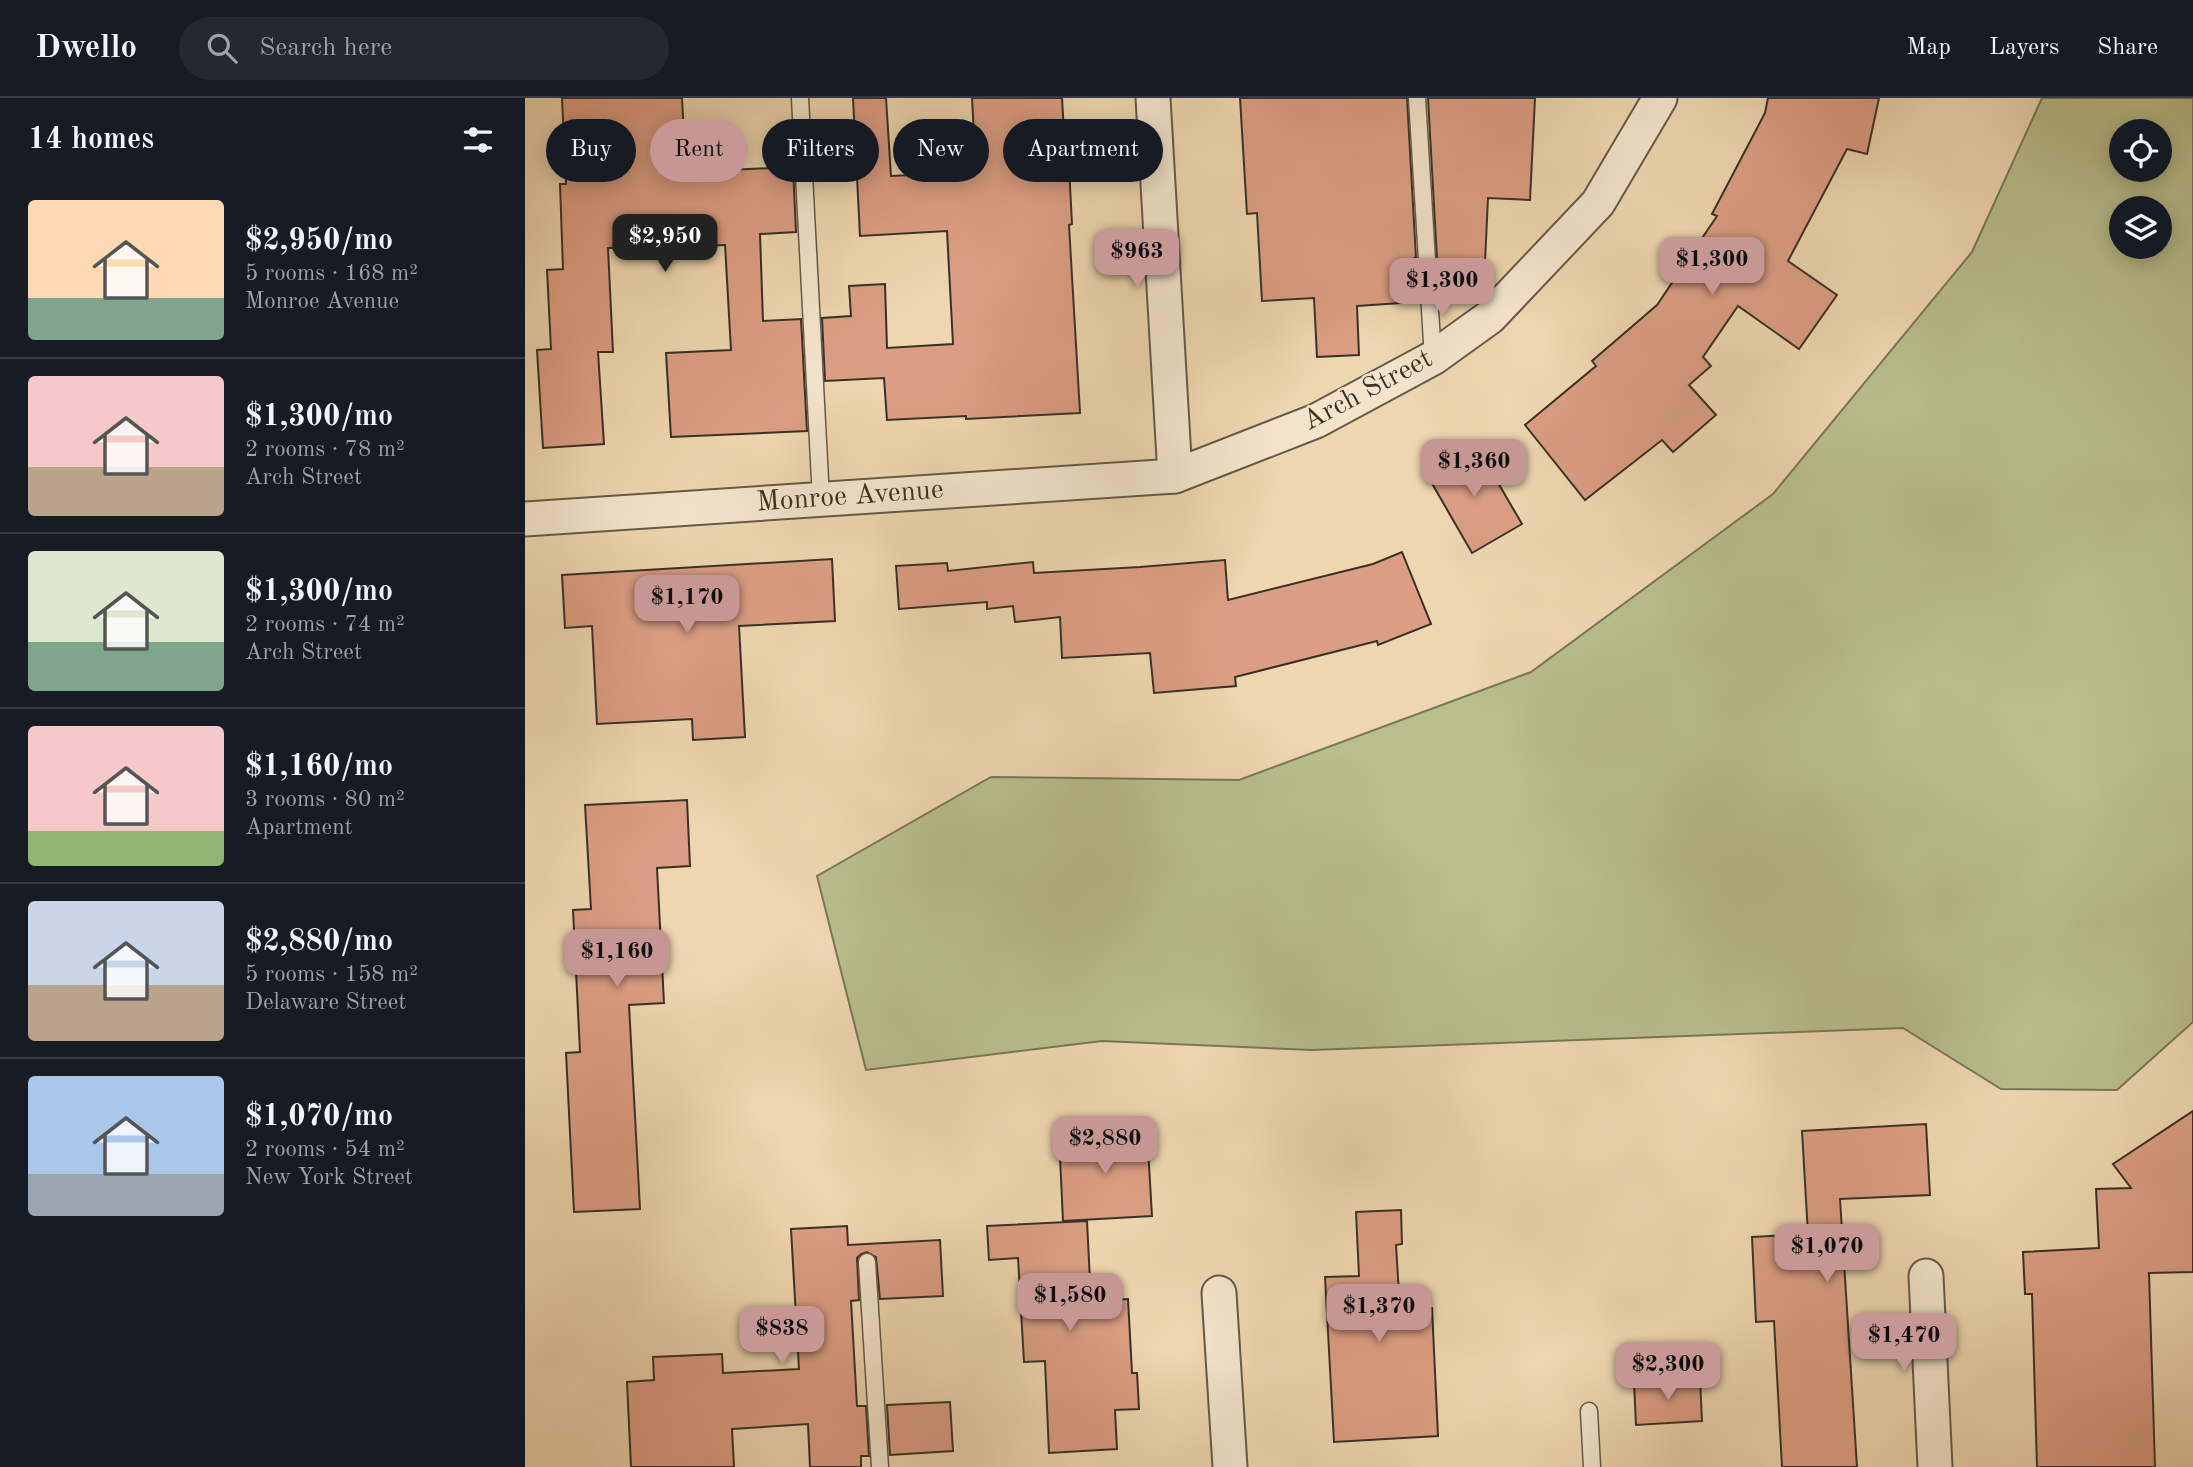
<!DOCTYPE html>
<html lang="en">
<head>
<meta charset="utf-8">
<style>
  :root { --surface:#171b24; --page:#242831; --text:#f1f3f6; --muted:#9ea1a6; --line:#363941; --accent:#c59692 }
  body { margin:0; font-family:"Old Standard TT",serif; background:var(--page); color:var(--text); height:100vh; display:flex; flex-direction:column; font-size:26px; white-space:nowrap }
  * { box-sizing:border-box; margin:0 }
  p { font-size:23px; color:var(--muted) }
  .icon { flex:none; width:38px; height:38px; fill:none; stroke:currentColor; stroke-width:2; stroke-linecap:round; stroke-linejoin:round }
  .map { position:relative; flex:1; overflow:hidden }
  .side { display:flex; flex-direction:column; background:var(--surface); width:525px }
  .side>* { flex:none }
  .top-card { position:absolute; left:21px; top:21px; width:665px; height:63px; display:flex; gap:14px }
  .controls { position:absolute; left:1584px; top:21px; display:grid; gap:14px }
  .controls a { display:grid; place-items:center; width:63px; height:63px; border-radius:50%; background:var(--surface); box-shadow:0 4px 18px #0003; font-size:35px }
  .price { position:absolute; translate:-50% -60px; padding:0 16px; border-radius:14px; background:var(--accent); color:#111; font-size:23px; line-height:46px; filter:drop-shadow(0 2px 4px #0008) }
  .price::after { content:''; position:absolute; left:50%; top:42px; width:21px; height:16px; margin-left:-10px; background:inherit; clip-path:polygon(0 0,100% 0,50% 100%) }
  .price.on { background:#222; color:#fff }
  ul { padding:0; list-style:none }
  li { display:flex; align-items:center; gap:21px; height:175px; padding:0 28px }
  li+li { border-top:2px solid var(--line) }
  li span { display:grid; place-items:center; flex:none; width:196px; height:140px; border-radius:7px; color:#555 }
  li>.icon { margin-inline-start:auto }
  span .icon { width:84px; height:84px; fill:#fffc; stroke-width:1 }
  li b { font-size:30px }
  h2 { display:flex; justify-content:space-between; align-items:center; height:84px; padding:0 28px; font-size:30px }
  .pill { padding:0 24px; border-radius:32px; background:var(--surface); box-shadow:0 4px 18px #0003; font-size:24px; line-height:63px }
  .pill.on { background:var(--accent); color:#111 }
  header { display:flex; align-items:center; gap:42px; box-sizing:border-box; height:98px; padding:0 35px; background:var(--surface); border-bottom:2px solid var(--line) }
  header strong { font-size:33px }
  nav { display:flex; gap:38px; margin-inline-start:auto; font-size:24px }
  .search { width:490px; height:63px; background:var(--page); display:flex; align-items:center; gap:18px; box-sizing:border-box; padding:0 24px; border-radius:38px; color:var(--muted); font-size:26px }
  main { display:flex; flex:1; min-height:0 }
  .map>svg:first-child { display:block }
  .green { fill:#b8be8c; stroke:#787859; stroke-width:2; fill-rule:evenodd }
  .building { fill:#db9e84; stroke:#393126; stroke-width:2 }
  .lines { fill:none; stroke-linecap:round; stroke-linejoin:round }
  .lane-casing { stroke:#665a48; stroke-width:19 }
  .street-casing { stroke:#665a48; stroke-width:37 }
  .lane { stroke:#f4e4cc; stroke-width:16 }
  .street { stroke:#f4e4cc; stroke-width:33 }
  .labels { text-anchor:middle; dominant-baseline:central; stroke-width:5; stroke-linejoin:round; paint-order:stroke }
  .street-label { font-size:28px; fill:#393126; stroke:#f4e4cc }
</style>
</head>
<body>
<header>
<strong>Dwello</strong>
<div class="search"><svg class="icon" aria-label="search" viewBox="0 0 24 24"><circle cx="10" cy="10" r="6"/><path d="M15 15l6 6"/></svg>Search here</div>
<nav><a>Map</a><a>Layers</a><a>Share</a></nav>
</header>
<main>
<section class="side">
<h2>14 homes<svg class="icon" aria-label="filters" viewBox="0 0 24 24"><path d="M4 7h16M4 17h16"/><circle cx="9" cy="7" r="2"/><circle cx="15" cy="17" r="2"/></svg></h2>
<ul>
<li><span style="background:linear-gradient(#ffd9b3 70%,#7fa58c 0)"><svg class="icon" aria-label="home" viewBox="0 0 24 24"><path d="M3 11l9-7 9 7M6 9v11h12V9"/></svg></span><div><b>$2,950/mo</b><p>5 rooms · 168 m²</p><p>Monroe Avenue</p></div></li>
<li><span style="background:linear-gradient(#f6c9c9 65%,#b9a48a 0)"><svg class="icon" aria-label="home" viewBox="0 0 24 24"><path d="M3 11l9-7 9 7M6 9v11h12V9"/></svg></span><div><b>$1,300/mo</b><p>2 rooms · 78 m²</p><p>Arch Street</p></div></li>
<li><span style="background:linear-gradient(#dfe7d0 65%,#7fa58c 0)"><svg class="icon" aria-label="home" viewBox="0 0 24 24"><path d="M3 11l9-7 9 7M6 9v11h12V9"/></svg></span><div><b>$1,300/mo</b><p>2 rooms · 74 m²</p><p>Arch Street</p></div></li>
<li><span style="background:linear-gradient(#f6c9c9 75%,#8fb573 0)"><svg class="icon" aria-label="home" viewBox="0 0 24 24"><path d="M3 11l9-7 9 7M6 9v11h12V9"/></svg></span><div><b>$1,160/mo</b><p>3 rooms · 80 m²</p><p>Apartment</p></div></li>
<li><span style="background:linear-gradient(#c9d6e8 60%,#b9a48a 0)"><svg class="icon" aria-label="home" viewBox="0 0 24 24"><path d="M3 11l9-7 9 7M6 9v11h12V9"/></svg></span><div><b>$2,880/mo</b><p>5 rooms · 158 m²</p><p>Delaware Street</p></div></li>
<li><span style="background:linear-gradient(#a9c7e8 70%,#9aa5b1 0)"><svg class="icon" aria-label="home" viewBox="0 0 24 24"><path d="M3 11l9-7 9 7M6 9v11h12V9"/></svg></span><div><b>$1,070/mo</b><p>2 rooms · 54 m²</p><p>New York Street</p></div></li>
</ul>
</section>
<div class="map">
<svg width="1668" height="1369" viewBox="0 0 1668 1369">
  <rect width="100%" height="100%" fill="#eed6b0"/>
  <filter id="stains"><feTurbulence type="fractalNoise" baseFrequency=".00286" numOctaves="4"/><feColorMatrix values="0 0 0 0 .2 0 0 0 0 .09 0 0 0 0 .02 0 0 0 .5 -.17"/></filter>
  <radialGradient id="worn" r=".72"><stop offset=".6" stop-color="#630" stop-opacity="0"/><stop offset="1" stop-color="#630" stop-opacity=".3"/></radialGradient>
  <!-- green -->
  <path class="green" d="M1517,0H1668V924L1592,992L1476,991L1378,930L787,952L577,943L341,972L292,778L466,679L714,682L1006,574L1248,396L1447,154ZM1596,33H1634V72H1596ZM1596,110H1634V149H1596Z"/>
  <!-- building -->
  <g class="building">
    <path d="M37,0H157L161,74L268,69L271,134L235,136L238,223L276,221L282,333L146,339L141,255L206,252L200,147L83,150L88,254H73L79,346L18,350L12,252L26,251L22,172L38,171L35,86H41Z"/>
    <path d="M328,0H361L366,78L451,74L447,0H537L541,69H544L547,126L544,127L555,315L441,321V318L362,322L359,280L300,283L297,220L326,218L324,188L360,186L362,250L428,246L422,133L335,138Z"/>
    <path d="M715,0H882L891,160H889L891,204L832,208L834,257L792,259L789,200L737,203L732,115L722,116Z"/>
    <path d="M903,0H1010L1005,102L963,100L960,164L912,161Z"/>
    <path d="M1243,0H1354L1342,56L1322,51L1263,163L1312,197L1274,251L1213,208L1178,259L1186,268L1164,287L1191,317L1148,354L1137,342L1060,402L1000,327L1071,268L1067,263L1132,207L1192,118L1187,116L1240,15Z"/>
    <path d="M951,347L997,426L947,455L901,375Z"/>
    <path d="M877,454L906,526L853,547L852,543L710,579L711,588L629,595L625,555L537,560L535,519L490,524L488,508L462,511V504L374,511L371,468L422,465L423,473L508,464L509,475L615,469L700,462L703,502L848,466Z"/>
    <path d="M307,461L310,523L214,528L220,639L168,642L167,621L72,626L67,528L40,530L37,477Z"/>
    <path d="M162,702L165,768L132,770L139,905L104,907L115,1111L49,1114L41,955L55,954L48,812L66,811L60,707Z"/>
    <path d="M1668,1013V1174L1624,1175L1630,1369H1512L1507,1196H1500L1498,1154L1574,1150L1571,1091L1606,1090L1588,1066Z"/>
    <path d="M1401,1026L1405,1097L1315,1101L1332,1369H1257L1249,1223L1231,1224L1227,1139L1283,1136L1277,1033Z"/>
    <path d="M622,1033L627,1118L538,1123L534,1038Z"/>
    <path d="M876,1112L877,1146L871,1147L875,1212L907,1210L913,1338L809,1344L800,1179L834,1178L831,1114Z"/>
    <path d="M562,1123L566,1203L603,1201L607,1275H612L614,1311L590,1312L592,1351L524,1355L520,1263L499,1264L493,1160L464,1162L462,1128Z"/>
    <path d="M322,1128L323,1147L415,1142L418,1198L355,1201L351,1159L342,1154L336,1156L332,1160L334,1202L326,1203L332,1308H341L344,1358H336V1369H285L283,1326L207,1331L209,1369H106L102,1284L129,1282L128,1259L197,1256L198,1275L274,1271L266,1131Z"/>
    <path d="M1175,1281L1177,1323L1111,1327L1109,1285Z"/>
    <path d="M425,1304L428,1353L365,1357L362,1307Z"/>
  </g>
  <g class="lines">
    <defs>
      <g id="lane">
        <path d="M275,0L296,401"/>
        <path d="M892,0L908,260"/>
        <path d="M342,1164L355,1369"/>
        <path d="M1064,1313L1067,1369"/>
      </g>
      <g id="street">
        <path d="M628,0L650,378"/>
        <path d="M0,421L650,378L791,323L908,260L965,219L1073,105L1135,0"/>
        <path d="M1401,1178L1410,1369"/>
        <path d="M694,1195L705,1369"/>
      </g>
    </defs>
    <!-- lane casing -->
    <use href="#lane" class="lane-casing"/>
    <!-- street casing -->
    <use href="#street" class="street-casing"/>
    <!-- lane -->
    <use href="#lane" class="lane"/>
    <!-- street -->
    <use href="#street" class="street"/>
  </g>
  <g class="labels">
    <!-- street labels -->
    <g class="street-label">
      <text transform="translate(843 293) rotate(-28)">Arch Street</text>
      <text transform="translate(325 399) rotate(-4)">Monroe Avenue</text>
    </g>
  </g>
  <rect width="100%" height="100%" filter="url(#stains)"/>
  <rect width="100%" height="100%" fill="url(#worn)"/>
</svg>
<div class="controls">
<a><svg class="icon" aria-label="locate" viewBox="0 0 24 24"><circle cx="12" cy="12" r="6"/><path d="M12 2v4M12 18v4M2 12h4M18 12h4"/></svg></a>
<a><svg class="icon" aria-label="layers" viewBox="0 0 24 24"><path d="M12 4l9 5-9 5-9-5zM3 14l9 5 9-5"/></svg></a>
</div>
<b class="price on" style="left:140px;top:176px">$2,950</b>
<b class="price" style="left:612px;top:191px">$963</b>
<b class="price" style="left:1187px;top:199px">$1,300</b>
<b class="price" style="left:917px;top:220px">$1,300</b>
<b class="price" style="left:949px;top:401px">$1,360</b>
<b class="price" style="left:162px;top:537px">$1,170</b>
<b class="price" style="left:92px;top:891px">$1,160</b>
<b class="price" style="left:580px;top:1078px">$2,880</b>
<b class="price" style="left:1302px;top:1186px">$1,070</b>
<b class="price" style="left:545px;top:1235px">$1,580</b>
<b class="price" style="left:854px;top:1246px">$1,370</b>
<b class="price" style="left:257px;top:1268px">$838</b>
<b class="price" style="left:1379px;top:1275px">$1,470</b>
<b class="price" style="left:1143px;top:1304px">$2,300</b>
<div class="top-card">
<a class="pill">Buy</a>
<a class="pill on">Rent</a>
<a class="pill">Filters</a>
<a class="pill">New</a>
<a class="pill">Apartment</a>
</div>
</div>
</main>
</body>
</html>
